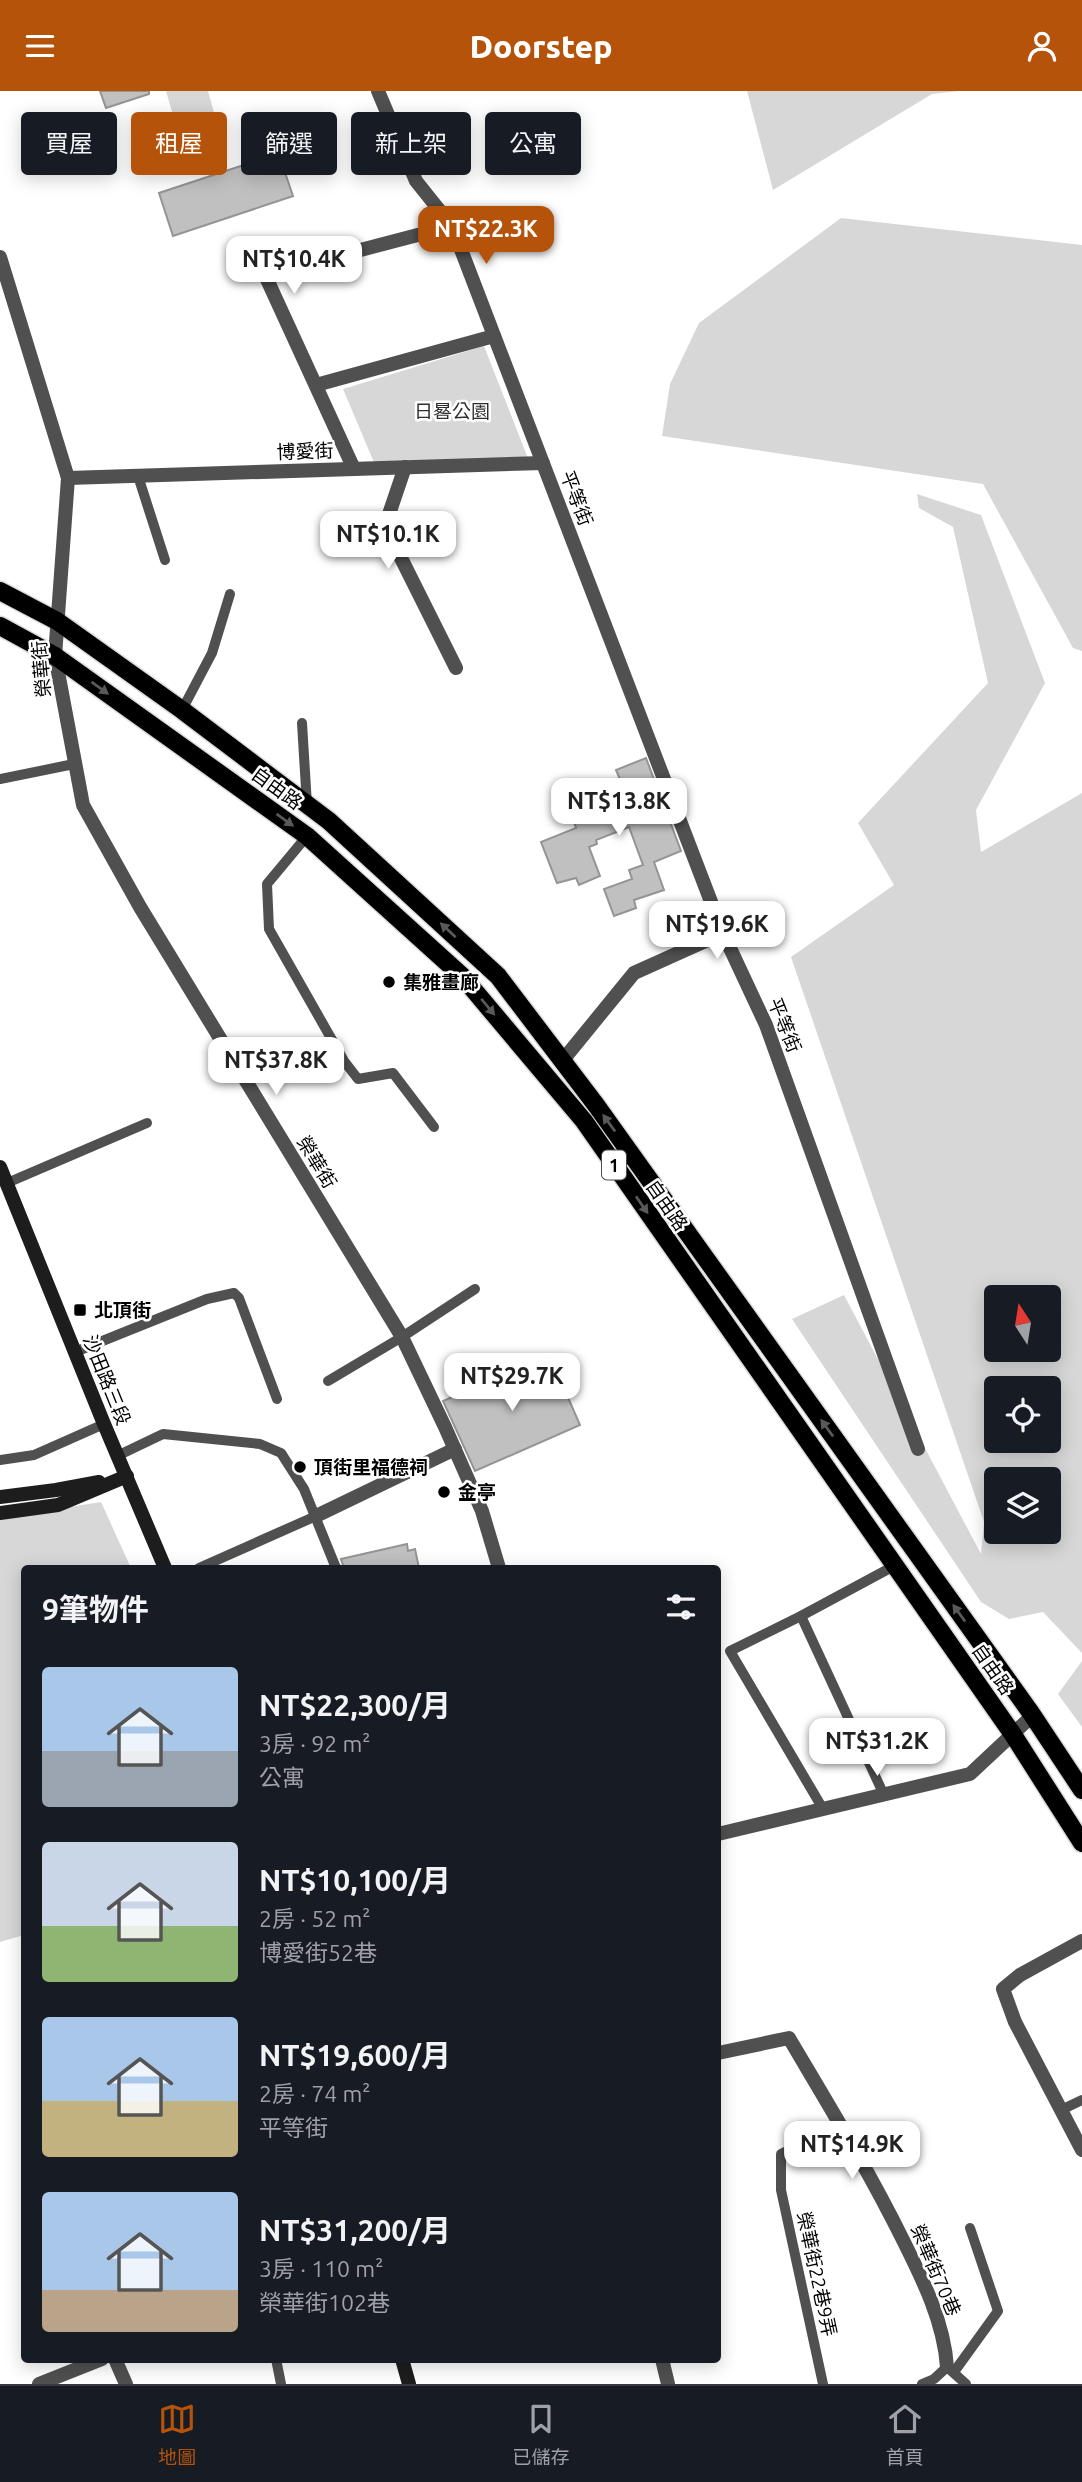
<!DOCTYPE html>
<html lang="zh-TW">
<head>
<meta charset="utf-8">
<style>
  :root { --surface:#171b24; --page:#20242c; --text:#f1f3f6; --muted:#9ea1a6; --line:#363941; --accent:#b45309 }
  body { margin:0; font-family:Ubuntu,"Noto Sans TC",sans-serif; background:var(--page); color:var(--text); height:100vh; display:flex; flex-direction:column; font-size:26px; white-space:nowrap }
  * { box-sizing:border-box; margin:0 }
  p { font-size:23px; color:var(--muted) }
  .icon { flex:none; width:38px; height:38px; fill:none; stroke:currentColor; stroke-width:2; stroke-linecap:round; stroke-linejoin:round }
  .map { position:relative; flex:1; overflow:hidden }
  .side { position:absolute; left:21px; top:1474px; width:700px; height:798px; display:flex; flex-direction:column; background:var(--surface); border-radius:7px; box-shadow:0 4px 18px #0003 }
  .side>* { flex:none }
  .top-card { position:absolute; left:21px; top:21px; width:700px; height:63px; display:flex; gap:14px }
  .needle { width:46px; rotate:348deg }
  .tools { position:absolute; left:984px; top:1194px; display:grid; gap:14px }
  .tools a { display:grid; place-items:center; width:77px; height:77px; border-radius:7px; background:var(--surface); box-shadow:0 4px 18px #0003; font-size:35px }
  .price { position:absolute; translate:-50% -60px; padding:0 16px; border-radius:14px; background:#fff; color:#222; font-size:23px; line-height:46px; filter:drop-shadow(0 2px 4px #0008) }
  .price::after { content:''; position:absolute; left:50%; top:42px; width:21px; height:16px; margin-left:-10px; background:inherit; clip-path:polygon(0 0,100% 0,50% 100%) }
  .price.on { background:var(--accent); color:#fff }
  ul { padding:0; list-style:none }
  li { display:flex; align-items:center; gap:21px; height:175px; padding:0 21px }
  li span { display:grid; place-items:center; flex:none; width:196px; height:140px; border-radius:7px; color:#555 }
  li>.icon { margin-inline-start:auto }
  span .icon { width:84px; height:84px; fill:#fffc; stroke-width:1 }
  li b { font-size:30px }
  h2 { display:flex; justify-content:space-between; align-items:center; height:84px; padding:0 21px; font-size:30px }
  .tag { padding:0 24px; border-radius:7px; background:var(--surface); box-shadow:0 4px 18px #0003; font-size:24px; line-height:63px }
  .tag.on { background:var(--accent); color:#fff }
  header { display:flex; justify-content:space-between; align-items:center; height:91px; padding:0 21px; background:var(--accent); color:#fff; font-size:32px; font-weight:800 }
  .tab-bar { display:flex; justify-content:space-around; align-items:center; height:98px; border-top:2px solid var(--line); background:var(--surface); font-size:19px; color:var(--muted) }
  .tab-bar a { display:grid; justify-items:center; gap:4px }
  .tab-bar .on { color:var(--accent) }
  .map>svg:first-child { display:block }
  .green { fill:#d7d7d7; fill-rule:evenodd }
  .building { fill:#c0c0c0; stroke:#949494; stroke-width:2 }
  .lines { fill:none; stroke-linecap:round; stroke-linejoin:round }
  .primary-casing { stroke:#dbdbdb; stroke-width:21 }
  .lane { stroke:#505050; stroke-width:10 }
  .street { stroke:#505050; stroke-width:14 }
  .secondary { stroke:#1d1d1d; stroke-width:14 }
  .primary { stroke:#000; stroke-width:18 }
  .oneway { fill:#595959 }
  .poi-dot { fill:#000; stroke:#fff; stroke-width:2.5 }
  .labels { text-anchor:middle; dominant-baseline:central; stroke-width:5; stroke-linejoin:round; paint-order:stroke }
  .shield { fill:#fff; stroke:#4c4c4c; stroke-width:2 }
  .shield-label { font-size:18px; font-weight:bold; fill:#000 }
  .park-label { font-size:19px; fill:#2e2e2e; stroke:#fff }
  .street-label { font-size:19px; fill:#000; stroke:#fff }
  .poi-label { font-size:19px; font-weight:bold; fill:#000; stroke:#fff; text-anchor:start }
</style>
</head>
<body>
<header><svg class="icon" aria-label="menu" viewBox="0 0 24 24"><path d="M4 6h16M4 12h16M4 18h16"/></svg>Doorstep<svg class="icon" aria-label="person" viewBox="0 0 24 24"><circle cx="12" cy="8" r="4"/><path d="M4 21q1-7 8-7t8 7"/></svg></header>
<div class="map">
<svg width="1082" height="2293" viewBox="0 0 1082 2293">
  <rect width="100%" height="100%" fill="#fff"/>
  <!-- green -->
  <g class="green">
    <path d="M166,0H208L225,61L187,72Z"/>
    <path d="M747,0H959L932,3L773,99Z"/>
    <path d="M841,127L1082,154V560L1073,557L983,393L662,345L670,293L699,232Z"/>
    <path d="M484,255L529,370L376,376L343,298Z"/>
    <path d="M917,403L981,424L1045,592L976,719L981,761L1082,702V1562L1043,1521L1009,1528L981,1511L792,1228L844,1204L981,1463L984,1431L791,866L894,794L858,732L988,592L953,436L919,417ZM996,1206H1048V1258H996ZM996,1297H1048V1349H996ZM996,1388H1048V1440H996Z"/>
    <path d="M101,1411L131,1477H24V1844L0,1851V1427Z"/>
    <path d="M1082,1570V1636L1058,1603Z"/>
  </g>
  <!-- building -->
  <g class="building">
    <path d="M100,0H149V3L106,17Z"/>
    <path d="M269,34L293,105L173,145L159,102L256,70L246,42Z"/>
    <path d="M646,667L681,760L654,771L664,799L634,809L636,817L614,825L604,798L632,788L629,779L643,774L629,736L596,749L597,753L589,756L600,785L579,794L576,787L557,792L541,751L576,737L573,728L611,713L609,709L614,707L611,697L622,693L616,679Z"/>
    <path d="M549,1263L580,1334L475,1380L443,1310Z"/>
    <path d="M407,1453L408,1460L415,1458L419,1477H344L341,1468Z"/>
  </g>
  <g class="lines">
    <defs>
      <g id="primary">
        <path d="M0,500L57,530L182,619L329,730L498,885L596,1014L1031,1622L1082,1699"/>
        <path d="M0,535L55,565L307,745L462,885L584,1030L1012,1642L1082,1752"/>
      </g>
    </defs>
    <!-- primary casing -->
    <use href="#primary" class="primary-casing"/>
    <!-- lane -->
    <g class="lane">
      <path d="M138,385L165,469"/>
      <path d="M182,619L212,562L230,503"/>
      <path d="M302,632L307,714"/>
      <path d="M0,688L74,673"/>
      <path d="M307,745L267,793L269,838L344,970L358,988L393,982L434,1036"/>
      <path d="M7,1092L147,1032"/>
      <path d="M75,1261L207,1208L234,1202L239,1207L277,1308"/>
      <path d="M328,1290L402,1246L475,1198"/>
      <path d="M117,1365L163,1343L260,1353L281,1362L304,1398L336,1477"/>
      <path d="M0,1369L34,1364L104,1333"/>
      <path d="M199,1477L316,1425"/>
      <path d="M801,1525L884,1704"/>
      <path d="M823,1718L730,1560L801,1525L894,1475"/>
      <path d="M1061,2019L1082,2009"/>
      <path d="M276,2268L281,2293"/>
      <path d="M954,2281L998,2220L970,2137"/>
      <path d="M823,2293L781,2099V2063L841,2034"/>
      <path d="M922,2293L934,2288L947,2276L966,2293"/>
    </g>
    <!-- street -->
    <g class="street">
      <path d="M378,0L416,90L452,135L723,842L766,934L918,1358"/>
      <path d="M0,166L68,387L55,565L83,714L140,816L402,1246L445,1336L482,1420L499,1477"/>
      <path d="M316,294L494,245"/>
      <path d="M405,376L385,435L456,577"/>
      <path d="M354,378L265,184L452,135"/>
      <path d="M68,387L543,372"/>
      <path d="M563,969L634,882L723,842"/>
      <path d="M316,1425L455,1358"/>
      <path d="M718,1743L970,1683L1032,1625"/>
      <path d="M1082,1850L1020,1884L1003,1898L1015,1931L1082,2059"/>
      <path d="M718,1962L789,1947C828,2013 869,2080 903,2149C923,2189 944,2231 947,2276"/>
      <path d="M115,2268L126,2293"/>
      <path d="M662,2268L668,2293"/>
      <path d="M39,2293L102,2268"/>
    </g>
    <!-- secondary -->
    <g class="secondary">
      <path d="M0,1076L104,1333L165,1477"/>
      <path d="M0,1406L56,1399L99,1391"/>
      <path d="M0,1422L58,1414L127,1385"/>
      <path d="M402,2268L409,2293"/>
    </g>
    <!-- primary -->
    <use href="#primary" class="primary"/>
  </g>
  <!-- one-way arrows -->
  <defs><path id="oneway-solid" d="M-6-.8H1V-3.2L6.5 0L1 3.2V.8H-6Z" transform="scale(1.75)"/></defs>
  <g class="oneway">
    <use href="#oneway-solid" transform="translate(100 597) rotate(36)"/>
    <use href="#oneway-solid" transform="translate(285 729) rotate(36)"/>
    <use href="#oneway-solid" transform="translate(448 839) rotate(-137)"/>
    <use href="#oneway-solid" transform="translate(488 916) rotate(50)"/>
    <use href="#oneway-solid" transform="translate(609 1032) rotate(-126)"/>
    <use href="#oneway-solid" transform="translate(642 1114) rotate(55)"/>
    <use href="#oneway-solid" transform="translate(827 1337) rotate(-126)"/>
    <use href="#oneway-solid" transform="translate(959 1522) rotate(-126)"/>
  </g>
  <!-- markers -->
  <g class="poi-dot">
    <circle cx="389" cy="891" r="7"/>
    <rect x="73" y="1212" width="14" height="14" rx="3.5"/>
    <circle cx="300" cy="1376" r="7"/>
    <circle cx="444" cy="1401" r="7"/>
  </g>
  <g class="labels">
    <!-- shield labels -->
    <rect class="shield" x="602" y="1059.5" width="24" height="29" rx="5"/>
    <g class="shield-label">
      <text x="614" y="1074">1</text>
    </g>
    <!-- park labels -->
    <g class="park-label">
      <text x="452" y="320">日晷公園</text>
    </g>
    <!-- street labels -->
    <g class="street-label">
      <text transform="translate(305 360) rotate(-2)">博愛街</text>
      <text transform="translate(577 407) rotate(69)">平等街</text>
      <text transform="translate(41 578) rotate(-95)">榮華街</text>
      <text transform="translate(277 697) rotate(36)">自由路</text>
      <text transform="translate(785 934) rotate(68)">平等街</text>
      <text transform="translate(317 1071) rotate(59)">榮華街</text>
      <text transform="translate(667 1114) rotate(55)">自由路</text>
      <text transform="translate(107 1289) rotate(68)">沙田路三段</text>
      <text transform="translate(993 1578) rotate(55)">自由路</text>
      <text transform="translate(936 2179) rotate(67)">榮華街70巷</text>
      <text transform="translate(817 2183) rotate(78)">榮華街22巷9弄</text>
    </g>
    <!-- poi labels -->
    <g class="poi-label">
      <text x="403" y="891">集雅畫廊</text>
      <text x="94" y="1219">北頂街</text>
      <text x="314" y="1376">頂街里福德祠</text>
      <text x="458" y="1401">金亭</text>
    </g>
  </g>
</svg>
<div class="tools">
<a><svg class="needle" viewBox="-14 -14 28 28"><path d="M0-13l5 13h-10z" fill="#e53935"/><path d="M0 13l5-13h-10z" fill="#9ea1a6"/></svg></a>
<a><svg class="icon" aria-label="locate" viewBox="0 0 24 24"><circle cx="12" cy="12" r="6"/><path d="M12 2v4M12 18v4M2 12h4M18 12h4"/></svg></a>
<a><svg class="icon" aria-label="layers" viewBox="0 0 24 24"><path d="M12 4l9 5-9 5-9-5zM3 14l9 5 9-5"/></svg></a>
</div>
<b class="price on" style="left:486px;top:175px">NT$22.3K</b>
<b class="price" style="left:294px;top:205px">NT$10.4K</b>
<b class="price" style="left:388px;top:480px">NT$10.1K</b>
<b class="price" style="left:619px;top:747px">NT$13.8K</b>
<b class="price" style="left:717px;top:870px">NT$19.6K</b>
<b class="price" style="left:276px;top:1006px">NT$37.8K</b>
<b class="price" style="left:512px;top:1322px">NT$29.7K</b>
<b class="price" style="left:877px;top:1687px">NT$31.2K</b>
<b class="price" style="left:852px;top:2090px">NT$14.9K</b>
<div class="top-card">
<a class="tag">買屋</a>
<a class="tag on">租屋</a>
<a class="tag">篩選</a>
<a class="tag">新上架</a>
<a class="tag">公寓</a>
</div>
<section class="side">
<h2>9筆物件<svg class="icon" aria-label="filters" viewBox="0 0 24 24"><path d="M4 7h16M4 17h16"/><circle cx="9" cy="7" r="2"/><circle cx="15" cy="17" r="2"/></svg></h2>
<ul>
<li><span style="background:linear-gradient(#a9c7e8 60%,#9aa5b1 0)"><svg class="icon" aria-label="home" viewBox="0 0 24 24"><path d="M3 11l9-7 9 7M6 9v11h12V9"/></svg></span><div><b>NT$22,300/月</b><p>3房 · 92 m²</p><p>公寓</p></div></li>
<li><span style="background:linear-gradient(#c9d6e8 60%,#8fb573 0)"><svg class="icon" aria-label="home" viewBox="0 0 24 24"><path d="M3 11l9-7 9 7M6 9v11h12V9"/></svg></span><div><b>NT$10,100/月</b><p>2房 · 52 m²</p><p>博愛街52巷</p></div></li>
<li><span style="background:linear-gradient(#a9c7e8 60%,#c2b280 0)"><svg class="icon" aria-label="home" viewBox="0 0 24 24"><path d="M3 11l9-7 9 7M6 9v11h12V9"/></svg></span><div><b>NT$19,600/月</b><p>2房 · 74 m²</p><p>平等街</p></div></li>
<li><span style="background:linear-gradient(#a9c7e8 70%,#b9a48a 0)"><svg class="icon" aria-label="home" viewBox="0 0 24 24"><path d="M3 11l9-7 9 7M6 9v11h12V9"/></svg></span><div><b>NT$31,200/月</b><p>3房 · 110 m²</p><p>榮華街102巷</p></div></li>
</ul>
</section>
</div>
<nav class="tab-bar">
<a class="on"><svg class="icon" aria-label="map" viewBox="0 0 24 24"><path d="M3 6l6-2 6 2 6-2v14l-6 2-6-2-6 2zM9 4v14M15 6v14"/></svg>地圖</a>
<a><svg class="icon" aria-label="saved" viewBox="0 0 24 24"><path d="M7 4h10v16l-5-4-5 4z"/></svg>已儲存</a>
<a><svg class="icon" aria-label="home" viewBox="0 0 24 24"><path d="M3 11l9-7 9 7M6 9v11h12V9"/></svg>首頁</a>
</nav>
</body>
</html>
